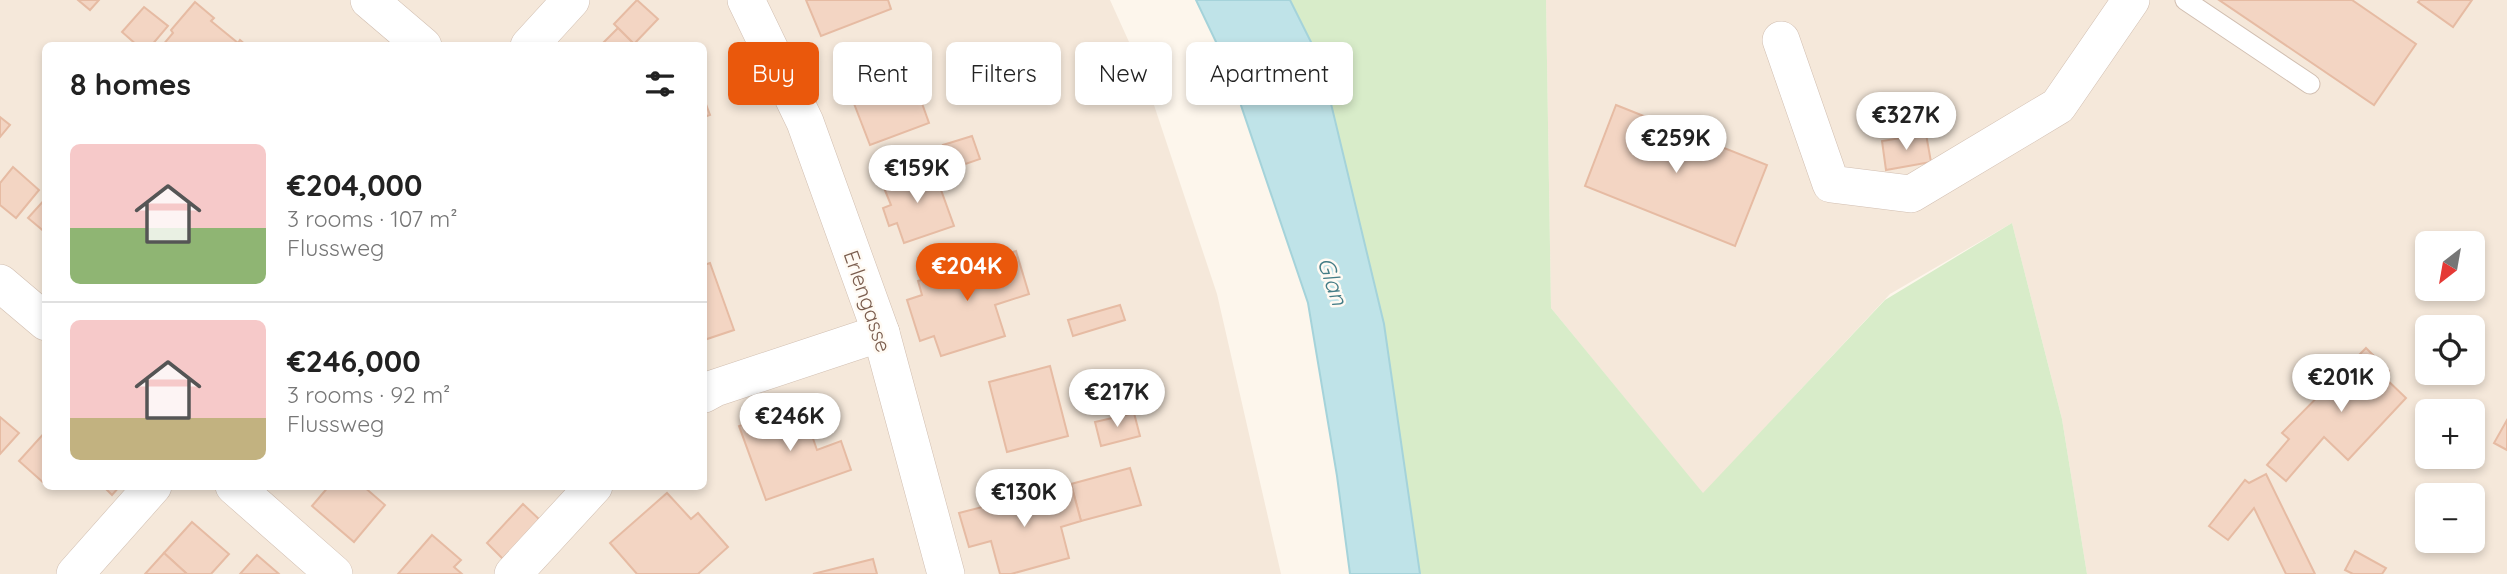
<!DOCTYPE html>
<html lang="en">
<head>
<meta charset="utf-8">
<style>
  :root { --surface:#fff; --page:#f6f6f6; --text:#222; --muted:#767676; --line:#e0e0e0; --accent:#ea580c }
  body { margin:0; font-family:Quicksand,sans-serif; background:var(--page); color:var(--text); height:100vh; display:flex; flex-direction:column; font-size:26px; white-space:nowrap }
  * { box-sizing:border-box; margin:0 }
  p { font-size:23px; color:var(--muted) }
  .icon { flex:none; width:38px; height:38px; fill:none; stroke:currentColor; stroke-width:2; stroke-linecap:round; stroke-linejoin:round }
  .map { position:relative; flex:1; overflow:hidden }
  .drawer { position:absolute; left:42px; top:42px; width:665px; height:448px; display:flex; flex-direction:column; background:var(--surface); border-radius:10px; box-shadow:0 4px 10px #0003 }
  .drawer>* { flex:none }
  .hud { position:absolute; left:728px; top:42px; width:665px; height:63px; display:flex; gap:14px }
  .needle { width:46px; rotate:211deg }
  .buttons { position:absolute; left:2415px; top:231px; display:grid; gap:14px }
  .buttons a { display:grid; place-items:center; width:70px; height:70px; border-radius:10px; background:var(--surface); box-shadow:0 4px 10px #0003; font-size:35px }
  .price { position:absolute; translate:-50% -60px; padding:0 16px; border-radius:24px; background:#fff; color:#222; font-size:23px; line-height:46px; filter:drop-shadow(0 2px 4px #0008) }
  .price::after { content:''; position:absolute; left:50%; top:42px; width:21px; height:16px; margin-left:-10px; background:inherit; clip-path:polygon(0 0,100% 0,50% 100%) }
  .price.current { background:var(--accent); color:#fff }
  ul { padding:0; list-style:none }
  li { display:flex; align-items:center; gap:21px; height:175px; padding:0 28px }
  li+li { border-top:2px solid var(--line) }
  li span { display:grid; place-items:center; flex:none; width:196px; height:140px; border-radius:10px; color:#555 }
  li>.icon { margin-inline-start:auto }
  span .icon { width:84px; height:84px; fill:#fffc; stroke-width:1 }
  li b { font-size:30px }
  h2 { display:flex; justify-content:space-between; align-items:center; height:84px; padding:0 28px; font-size:30px }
  .pill { padding:0 24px; border-radius:10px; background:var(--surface); box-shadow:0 4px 10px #0003; font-size:24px; line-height:63px }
  .pill.current { background:var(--accent); color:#fff }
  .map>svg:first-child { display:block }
  .residential { fill:#f5e8da; fill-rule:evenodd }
  .green { fill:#d8ecc9 }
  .water { fill:#bfe3e8; stroke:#a5d3da; stroke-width:2 }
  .building { fill:#f3d5c3; stroke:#e6bba3; stroke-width:2 }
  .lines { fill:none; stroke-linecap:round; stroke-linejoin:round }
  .lane-casing { stroke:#d1beb0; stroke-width:21 }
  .street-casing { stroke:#d1beb0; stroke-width:38 }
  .lane { stroke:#fff; stroke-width:19 }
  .street { stroke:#fff; stroke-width:37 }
  .labels { text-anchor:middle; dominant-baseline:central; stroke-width:5; stroke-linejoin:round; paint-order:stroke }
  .street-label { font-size:21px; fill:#7a5c4d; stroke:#fffaf3 }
  .water-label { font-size:23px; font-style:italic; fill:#437c86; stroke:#fffaf3 }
</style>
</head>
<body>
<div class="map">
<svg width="2507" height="574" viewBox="0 0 2507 574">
  <rect width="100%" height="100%" fill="#fdf6ec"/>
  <!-- residential -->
  <g class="residential">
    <path d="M0,0H1110L1144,75L1217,294L1281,574H0ZM46,46H704V486H46Z"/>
    <path d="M1546,0H2507V574H2087L2062,419L2012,223L1890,294L1703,494L1551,308ZM2427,243H2473V289H2427ZM2427,327H2473V373H2427ZM2427,411H2473V457H2427ZM2427,495H2473V541H2427Z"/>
  </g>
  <!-- green -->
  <path class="green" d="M1265,0H1546L1551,308L1703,493L1885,300L2012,223L2062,419L2087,574H1399Z"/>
  <!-- water -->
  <path class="water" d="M1196,0H1290L1321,62L1384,324L1420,574H1350L1337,476L1308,303L1228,67Z"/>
  <!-- building -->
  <g class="building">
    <path d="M78,0H99L90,10Z"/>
    <path d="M637,0L658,19L634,44L614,24Z"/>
    <path d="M806,0H888L891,9L821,36Z"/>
    <path d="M2219,0H2352L2416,44L2374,105Z"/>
    <path d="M2420,0H2472L2453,27L2418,2Z"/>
    <path d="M195,2L214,18L211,21L238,43L240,40L247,46H162L173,33L171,30Z"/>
    <path d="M144,7L168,26L151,46H138L122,32Z"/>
    <path d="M618,28L636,46H600Z"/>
    <path d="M897,55L913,97L919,95L929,123L870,145L843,75Z"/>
    <path d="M704,99L710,115L704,117Z"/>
    <path d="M1616,105L1767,165L1735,246L1585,186Z"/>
    <path d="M0,117L10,125L0,137Z"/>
    <path d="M1926,134L1931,162L1886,170L1882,141Z"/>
    <path d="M972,136L980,159L951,169L943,145Z"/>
    <path d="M932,165L954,226L904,243L897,223L889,226L883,208L891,205L882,183Z"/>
    <path d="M13,167L39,190L16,218L0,205V183Z"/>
    <path d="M46,198V233L28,218Z"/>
    <path d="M1016,251L1029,294L995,305L1005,336L941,356L934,336L920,341L907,300L922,295L918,281Z"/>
    <path d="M710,263L734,330L704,340V265Z"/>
    <path d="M1120,305L1125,320L1073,336L1068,320Z"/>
    <path d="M2366,348L2389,371L2383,376L2406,398L2348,460L2324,437L2286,481L2267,465L2289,439L2282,433Z"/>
    <path d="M1050,366L1068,436L1007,452L989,382Z"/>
    <path d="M801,404L817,450L841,441L851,470L766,500L739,426Z"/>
    <path d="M1134,413L1140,436L1101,446L1095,422Z"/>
    <path d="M0,417L19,433L0,454Z"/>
    <path d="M2507,420V450L2494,443Z"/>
    <path d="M46,431V485L19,461Z"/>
    <path d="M1130,468L1141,505L1081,521L1071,484Z"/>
    <path d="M2266,474L2315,574H2286L2254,508L2228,540L2209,526L2245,480L2249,483Z"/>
    <path d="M1071,484L1081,521L1061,527L1069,558L1011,574H1000L991,541L969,547L959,513Z"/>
    <path d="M103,486H120L112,495Z"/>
    <path d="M329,486H363L385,505L354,542L312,506Z"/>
    <path d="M667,493L691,519L698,513L728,547L698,574H637L610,543Z"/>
    <path d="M523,504L540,520L503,559L487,543Z"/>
    <path d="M192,522L229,554L211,574H187L164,553Z"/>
    <path d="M432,535L461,560L454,567L462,574H398Z"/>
    <path d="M2355,551L2386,568L2382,574H2353L2345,570Z"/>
    <path d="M164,553L187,574H145Z"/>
    <path d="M257,555L279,574H240Z"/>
    <path d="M873,559L877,574H813Z"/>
  </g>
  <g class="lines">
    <defs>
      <path id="lane" d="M2185,0L2310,84"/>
      <g id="street">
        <path d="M369,0L423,46"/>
        <path d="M746,0L805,122L881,333L946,574"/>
        <path d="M1781,40L1831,184L1911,194L2058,106L2131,0"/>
        <path d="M529,46L571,0"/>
        <path d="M0,283L46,322"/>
        <path d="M704,394L715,388L881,333"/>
        <path d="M234,486L334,574"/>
        <path d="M75,574L153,486"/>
        <path d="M513,574L594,486"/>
      </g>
    </defs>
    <!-- lane casing -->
    <use href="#lane" class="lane-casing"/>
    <!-- street casing -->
    <use href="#street" class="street-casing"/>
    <!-- lane -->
    <use href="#lane" class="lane"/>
    <!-- street -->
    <use href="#street" class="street"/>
  </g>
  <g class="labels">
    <!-- street labels -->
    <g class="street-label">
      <text transform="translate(868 301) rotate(71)">Erlengasse</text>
    </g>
    <!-- water labels -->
    <g class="water-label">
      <text transform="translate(1333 281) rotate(71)">Glan</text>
    </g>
  </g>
</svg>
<div class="buttons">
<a><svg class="needle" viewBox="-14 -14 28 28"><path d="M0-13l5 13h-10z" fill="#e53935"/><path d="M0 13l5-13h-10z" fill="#767676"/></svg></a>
<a><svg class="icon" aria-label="locate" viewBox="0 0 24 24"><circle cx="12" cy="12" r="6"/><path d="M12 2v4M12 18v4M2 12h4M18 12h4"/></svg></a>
<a>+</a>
<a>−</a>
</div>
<b class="price" style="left:1906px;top:152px">€327K</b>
<b class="price" style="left:1676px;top:175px">€259K</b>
<b class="price" style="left:917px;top:205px">€159K</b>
<b class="price current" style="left:967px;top:303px">€204K</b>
<b class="price" style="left:2341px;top:414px">€201K</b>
<b class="price" style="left:1117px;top:429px">€217K</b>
<b class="price" style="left:790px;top:453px">€246K</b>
<b class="price" style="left:1024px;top:529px">€130K</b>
<div class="hud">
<a class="pill current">Buy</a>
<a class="pill">Rent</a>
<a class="pill">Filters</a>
<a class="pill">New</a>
<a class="pill">Apartment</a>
</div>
<section class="drawer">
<h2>8 homes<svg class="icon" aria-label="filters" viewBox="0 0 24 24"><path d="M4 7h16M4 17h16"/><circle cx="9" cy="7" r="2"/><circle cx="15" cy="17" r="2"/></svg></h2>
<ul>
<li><span style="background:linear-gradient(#f6c9c9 60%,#8fb573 0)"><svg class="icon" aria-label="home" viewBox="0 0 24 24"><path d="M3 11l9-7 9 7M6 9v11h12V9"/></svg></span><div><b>€204,000</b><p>3 rooms · 107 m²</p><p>Flussweg</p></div></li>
<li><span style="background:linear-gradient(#f6c9c9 70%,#c2b280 0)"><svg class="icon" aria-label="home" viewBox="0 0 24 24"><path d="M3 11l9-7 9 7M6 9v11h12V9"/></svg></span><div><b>€246,000</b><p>3 rooms · 92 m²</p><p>Flussweg</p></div></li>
</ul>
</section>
</div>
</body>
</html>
